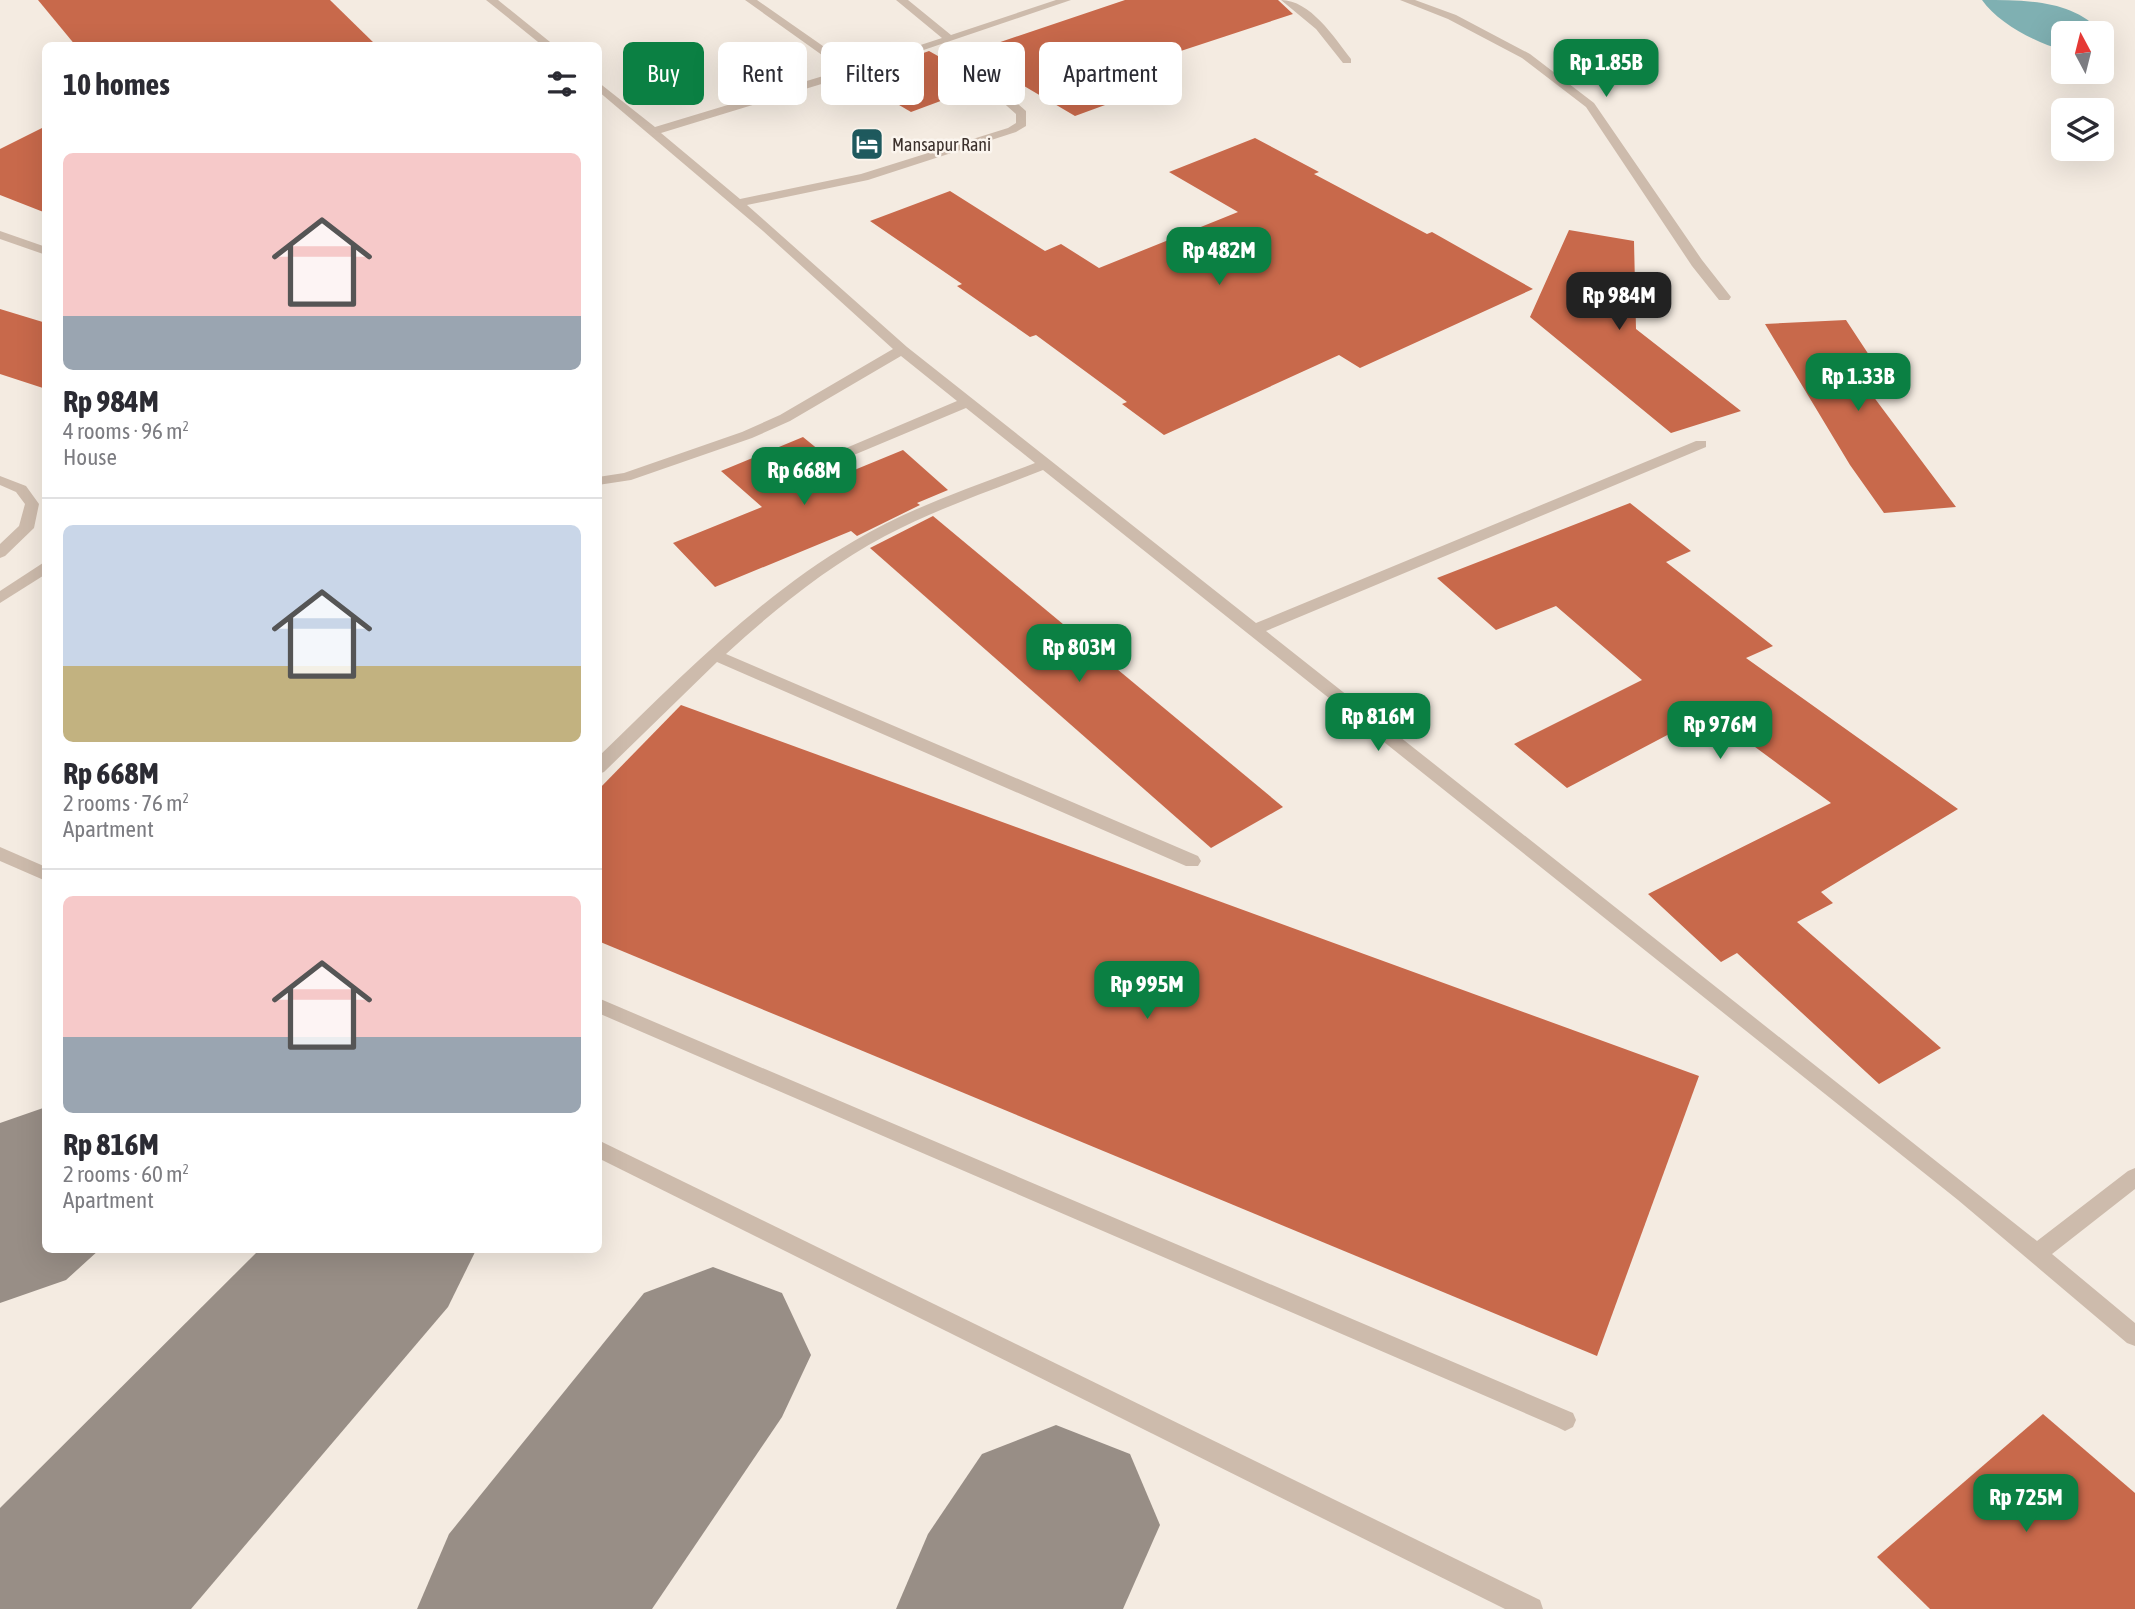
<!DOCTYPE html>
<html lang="en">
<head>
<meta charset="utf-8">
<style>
  :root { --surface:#fff; --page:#f2f2f3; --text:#2b2b33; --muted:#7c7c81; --line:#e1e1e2; --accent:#0b8043 }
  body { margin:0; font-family:"Asap Condensed",sans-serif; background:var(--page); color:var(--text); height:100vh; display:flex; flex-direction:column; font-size:26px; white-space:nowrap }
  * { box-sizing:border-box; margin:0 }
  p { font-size:23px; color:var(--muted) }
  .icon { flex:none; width:38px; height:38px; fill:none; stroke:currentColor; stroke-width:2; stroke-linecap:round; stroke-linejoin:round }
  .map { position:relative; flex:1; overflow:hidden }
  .details { position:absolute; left:42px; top:42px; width:560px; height:1211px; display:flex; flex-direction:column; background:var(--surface); border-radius:10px; box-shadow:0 7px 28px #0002 }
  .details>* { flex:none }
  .hud { position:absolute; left:623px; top:42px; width:665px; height:63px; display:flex; gap:14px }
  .needle { width:46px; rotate:353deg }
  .fabs { position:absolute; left:2051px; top:21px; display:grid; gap:14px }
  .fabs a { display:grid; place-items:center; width:63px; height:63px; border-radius:10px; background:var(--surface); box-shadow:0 7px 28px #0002; font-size:35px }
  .price { position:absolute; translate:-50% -60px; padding:0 16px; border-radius:14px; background:var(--accent); color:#fff; font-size:23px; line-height:46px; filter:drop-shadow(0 2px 4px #0008) }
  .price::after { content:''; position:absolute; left:50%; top:42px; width:21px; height:16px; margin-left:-10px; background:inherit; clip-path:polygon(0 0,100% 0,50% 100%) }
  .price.active { background:#222; color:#fff }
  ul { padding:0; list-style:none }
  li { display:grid; align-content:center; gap:14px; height:371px; padding:0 21px }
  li+li { border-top:2px solid var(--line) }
  li span { display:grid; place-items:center; height:217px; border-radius:10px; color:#555 }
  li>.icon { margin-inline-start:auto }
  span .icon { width:126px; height:126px; fill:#fffc; stroke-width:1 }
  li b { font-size:30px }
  h2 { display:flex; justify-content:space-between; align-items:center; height:84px; padding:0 21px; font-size:30px }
  .chip { padding:0 24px; border-radius:10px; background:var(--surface); box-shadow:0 7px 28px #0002; font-size:24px; line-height:63px }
  .chip.active { background:var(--accent); color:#fff }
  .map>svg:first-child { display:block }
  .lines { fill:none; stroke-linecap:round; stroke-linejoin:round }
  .river { fill:#7fb0b2; fill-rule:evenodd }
  .taxiway { fill:#988e86; fill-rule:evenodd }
  .building { fill:#c8694b }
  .minor { fill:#cdbbac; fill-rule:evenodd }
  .labels { text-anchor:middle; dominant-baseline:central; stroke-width:5; stroke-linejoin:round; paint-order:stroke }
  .far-poi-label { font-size:18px; fill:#3b302b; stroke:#fbf5ee; text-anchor:start }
</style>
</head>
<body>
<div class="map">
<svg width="2135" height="1609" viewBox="0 0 2135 1609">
  <rect width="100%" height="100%" fill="#f4ebe1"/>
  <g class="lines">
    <!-- river -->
    <path class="river" d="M1982,0C2027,0 2074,0 2102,33H2063V50C2036,43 1998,23 1982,0Z"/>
    <!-- taxiway -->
    <g class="taxiway">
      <path d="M46,1107V1250H99L66,1280L0,1303V1123Z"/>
      <path d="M259,1250H476L448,1307L191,1609H0V1508Z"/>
      <path d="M713,1267L782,1293L811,1355L782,1417L652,1609H417L449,1534L644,1293Z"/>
      <path d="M1056,1425L1130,1454L1160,1525L1123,1609H896L928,1534L982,1454Z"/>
    </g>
  </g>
  <!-- building -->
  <g class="building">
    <path d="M38,0H330L377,46H76Z"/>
    <path d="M1125,0H1278L1293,14L1126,69L1157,86L1075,116L968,53Z"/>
    <path d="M929,51L970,74L981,86L911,112L853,78Z"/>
    <path d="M46,126V213L0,195V149Z"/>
    <path d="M1255,138L1319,172L1314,174L1427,234L1432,232L1533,289L1360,368L1339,355L1164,435L1122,404L1127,402L1036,335L1030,337L957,286L962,284L870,221L950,191L1045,251L1061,244L1099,268L1238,212L1169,172Z"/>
    <path d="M1569,230L1634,241L1636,329L1741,411L1671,433L1530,317Z"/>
    <path d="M0,309L46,323V389L0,374Z"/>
    <path d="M1846,320L1892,390L1870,392L1956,507L1884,513L1850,465L1765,324Z"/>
    <path d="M803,437L847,473L903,450L948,490L917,503L920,505L857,536L851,531L715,587L673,543L762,507L721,471Z"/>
    <path d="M1630,503L1691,551L1666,562L1773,646L1746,658L1958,809L1821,892L1833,903L1797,922L1941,1048L1879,1084L1737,953L1721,962L1648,894L1831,803L1709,713L1567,788L1514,744L1642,680L1556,606L1496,630L1437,578Z"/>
    <path d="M933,516L1283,807L1211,848L870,548Z"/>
    <path d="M681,705L1699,1076L1597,1356L598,941V790Z"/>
    <path d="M2043,1414L2135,1493V1609H1930L1877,1557Z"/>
  </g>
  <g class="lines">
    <!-- minor -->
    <g class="minor">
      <path d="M486,0H498L555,46H543Z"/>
      <path d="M745,0H757L853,67L942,38L896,0H908L951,35L1056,0H1071L841,78L661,133L740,199L861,174L1008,128L1016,123V114L972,75L982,73L1026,111V126L1016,132L868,180L747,205L907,347L1256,623L1696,441H1706V447L1266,631L2037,1241L2128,1171L2135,1168V1189L2052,1254L2135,1323V1346L2127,1343L1958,1200L1043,470C990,491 936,509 885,536C827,567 775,609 726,654L1198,856L1201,861L1198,866H1186L717,662L604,772L598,774V757C678,680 757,598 854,541C910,507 974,487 1035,463L966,408L849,457H839V451L957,401L901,356L790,421L752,438L631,480L598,485V477L624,473L742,432L780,415L893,349L763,231L598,91V82L655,127L843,70Z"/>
      <path d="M1281,0C1310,0 1334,37 1351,59V63H1343L1316,29Z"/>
      <path d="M1400,0H1415L1456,15L1530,54L1594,103L1702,260L1731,297L1729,300H1719L1692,266L1586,107L1522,58L1448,19Z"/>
      <path d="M0,231L46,247V255L0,239Z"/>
      <path d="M0,476L26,486L39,504L34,528L5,556L0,558V544L19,526L25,504L16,492L0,485Z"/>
      <path d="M46,561V574L0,603V591Z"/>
      <path d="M0,847L46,867V881L0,861Z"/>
      <path d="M598,998L1573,1413L1576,1420L1573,1427L1565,1431L1557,1427L598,1013Z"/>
      <path d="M598,1140L1540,1600L1543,1609H1505L598,1158Z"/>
    </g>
  </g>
  <!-- icons -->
  <defs>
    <symbol id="hotel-square" viewBox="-11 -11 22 22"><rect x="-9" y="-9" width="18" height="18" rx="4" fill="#1f5a5e" stroke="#fbf5ee"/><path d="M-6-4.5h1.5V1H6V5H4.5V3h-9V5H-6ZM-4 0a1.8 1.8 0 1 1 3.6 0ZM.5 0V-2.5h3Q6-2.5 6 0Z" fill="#fff"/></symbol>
  </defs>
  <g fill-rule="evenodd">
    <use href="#hotel-square" x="848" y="125" width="38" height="38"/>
  </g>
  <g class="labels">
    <!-- far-poi labels -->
    <g class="far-poi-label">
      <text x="892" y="144">Mansapur Rani</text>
    </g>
  </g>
</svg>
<div class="fabs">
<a><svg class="needle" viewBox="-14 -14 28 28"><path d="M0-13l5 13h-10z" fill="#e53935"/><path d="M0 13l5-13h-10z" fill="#7c7c81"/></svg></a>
<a><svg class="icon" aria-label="layers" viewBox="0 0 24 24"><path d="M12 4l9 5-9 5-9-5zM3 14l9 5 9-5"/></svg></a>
</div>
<b class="price" style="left:1606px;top:99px">Rp 1.85B</b>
<b class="price" style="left:1219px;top:287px">Rp 482M</b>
<b class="price active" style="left:1619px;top:332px">Rp 984M</b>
<b class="price" style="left:1858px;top:413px">Rp 1.33B</b>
<b class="price" style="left:804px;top:507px">Rp 668M</b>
<b class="price" style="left:1079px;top:684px">Rp 803M</b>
<b class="price" style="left:1378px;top:753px">Rp 816M</b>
<b class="price" style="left:1720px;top:761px">Rp 976M</b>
<b class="price" style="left:1147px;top:1021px">Rp 995M</b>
<b class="price" style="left:2026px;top:1534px">Rp 725M</b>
<div class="hud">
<a class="chip active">Buy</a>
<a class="chip">Rent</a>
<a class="chip">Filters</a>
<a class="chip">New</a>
<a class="chip">Apartment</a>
</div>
<section class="details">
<h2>10 homes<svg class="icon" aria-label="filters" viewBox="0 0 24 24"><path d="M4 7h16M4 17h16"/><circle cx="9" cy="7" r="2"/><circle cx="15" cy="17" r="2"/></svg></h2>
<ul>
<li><span style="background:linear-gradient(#f6c9c9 75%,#9aa5b1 0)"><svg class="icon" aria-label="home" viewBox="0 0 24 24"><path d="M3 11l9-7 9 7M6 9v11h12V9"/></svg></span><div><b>Rp 984M</b><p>4 rooms · 96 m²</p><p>House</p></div></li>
<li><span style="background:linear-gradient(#c9d6e8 65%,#c2b280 0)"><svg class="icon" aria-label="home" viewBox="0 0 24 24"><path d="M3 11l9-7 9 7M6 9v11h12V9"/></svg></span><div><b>Rp 668M</b><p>2 rooms · 76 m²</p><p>Apartment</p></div></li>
<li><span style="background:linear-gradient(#f6c9c9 65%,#9aa5b1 0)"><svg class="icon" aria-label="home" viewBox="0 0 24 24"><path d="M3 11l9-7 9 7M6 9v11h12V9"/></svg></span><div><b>Rp 816M</b><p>2 rooms · 60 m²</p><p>Apartment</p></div></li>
</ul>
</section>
</div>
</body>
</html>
